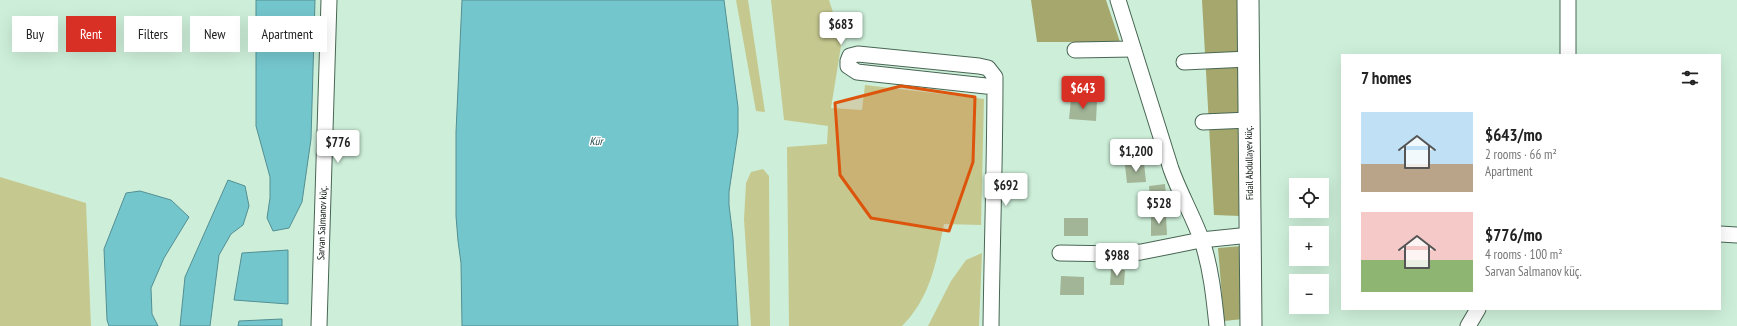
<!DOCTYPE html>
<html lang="en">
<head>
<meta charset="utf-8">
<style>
  :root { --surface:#fff; --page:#f2f2f2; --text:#222; --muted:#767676; --accent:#d93025 }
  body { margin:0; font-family:"PT Sans Narrow",sans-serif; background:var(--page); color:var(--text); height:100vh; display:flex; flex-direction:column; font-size:15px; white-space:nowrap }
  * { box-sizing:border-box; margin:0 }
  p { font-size:13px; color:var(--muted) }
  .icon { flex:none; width:22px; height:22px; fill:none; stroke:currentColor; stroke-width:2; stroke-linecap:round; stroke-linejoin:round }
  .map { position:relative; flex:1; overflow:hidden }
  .drawer { position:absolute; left:1341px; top:54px; width:380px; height:256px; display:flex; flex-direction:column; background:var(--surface); border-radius:0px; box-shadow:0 4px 16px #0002 }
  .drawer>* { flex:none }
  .top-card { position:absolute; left:12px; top:16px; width:380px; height:36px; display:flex; gap:8px }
  .fabs { position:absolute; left:1289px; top:178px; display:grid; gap:8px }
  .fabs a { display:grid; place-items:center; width:40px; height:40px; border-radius:0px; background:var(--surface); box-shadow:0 4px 16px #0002; font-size:20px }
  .price { position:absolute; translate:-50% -34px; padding:0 9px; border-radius:4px; background:#fff; color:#222; font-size:13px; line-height:26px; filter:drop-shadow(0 1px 2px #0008) }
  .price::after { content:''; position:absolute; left:50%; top:24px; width:12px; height:9px; margin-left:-6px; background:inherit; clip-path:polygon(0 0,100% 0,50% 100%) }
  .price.on { background:var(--accent); color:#fff }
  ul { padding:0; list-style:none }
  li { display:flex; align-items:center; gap:12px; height:100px; padding:0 20px }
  li span { display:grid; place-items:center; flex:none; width:112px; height:80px; border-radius:0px; color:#555 }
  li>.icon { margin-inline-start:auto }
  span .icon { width:48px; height:48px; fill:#fffc; stroke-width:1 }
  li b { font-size:17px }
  h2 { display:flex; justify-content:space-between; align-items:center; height:48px; padding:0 20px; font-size:17px }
  .tag { padding:0 14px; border-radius:0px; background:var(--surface); box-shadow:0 4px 16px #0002; font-size:14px; line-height:36px }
  .tag.on { background:var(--accent); color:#fff }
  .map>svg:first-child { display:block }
  .green { fill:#c6c98f }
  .forest { fill:#a5a76c }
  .water { fill:#74c6cd; stroke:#538f92 }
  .building { fill:#a2b597 }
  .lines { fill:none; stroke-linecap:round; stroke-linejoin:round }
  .street-casing { stroke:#486653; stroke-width:17 }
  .secondary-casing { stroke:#486653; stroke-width:23 }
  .street { stroke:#fff; stroke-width:15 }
  .secondary { stroke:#fff; stroke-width:21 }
  .marked { fill:#dd550c; fill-opacity:0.2; stroke:#dd550c; stroke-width:3; stroke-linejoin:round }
  .labels { text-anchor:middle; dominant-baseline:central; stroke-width:3; stroke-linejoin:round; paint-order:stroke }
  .street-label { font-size:10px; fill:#051009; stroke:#fff }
  .water-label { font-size:11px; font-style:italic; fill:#1e4548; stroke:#fff }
</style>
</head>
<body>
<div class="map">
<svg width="1737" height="326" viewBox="0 0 1737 326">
  <rect width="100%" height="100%" fill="#cdefd9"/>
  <!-- green -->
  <g class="green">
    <path d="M736,0H748L765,112L756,111Z"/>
    <path d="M771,0H829L842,40L831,108L862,110L865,85L984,99L981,225L944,224C936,262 931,297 902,326H789L787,147L827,144L828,126L784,120Z"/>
    <path d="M763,169L769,176L770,326H751L744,219L746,183L751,172Z"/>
    <path d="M0,177L86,203L91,326H0Z"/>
    <path d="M982,253L979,326H928L951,281L966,260Z"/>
  </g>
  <!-- forest -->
  <g class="forest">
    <path d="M1031,0H1106L1120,42H1037Z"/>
    <path d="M1202,0H1238L1240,216L1214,215Z"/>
    <path d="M1242,246L1243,319L1224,321L1218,248Z"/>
  </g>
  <!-- water -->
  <g class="water">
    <path d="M256,0H315L311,139L302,202L289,228L273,231L267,218L270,198V177L256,126Z"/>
    <path d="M462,0H724L738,107V132L729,192V205L733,238L738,326H462L461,263L458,241L456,216V132Z"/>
    <path d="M228,180L245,186L249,206L243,225L231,234L219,255L210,326H180L185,277Z"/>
    <path d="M140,191L171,200L189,217L164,258L151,288L152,314L158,326H109L107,320L104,249L126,193Z"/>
    <path d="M288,250V304L234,300L242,253Z"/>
    <path d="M282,319V326H238L239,321Z"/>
  </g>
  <!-- building -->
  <g class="building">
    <path d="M1071,99L1097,101L1096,121L1069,119Z"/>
    <path d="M1144,163L1146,182L1127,183L1125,165Z"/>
    <path d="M1165,184L1167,206L1151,208L1149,186Z"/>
    <path d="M1151,215H1166L1167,235L1151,236Z"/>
    <rect x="1064" y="218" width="24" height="18"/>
    <path d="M1111,269L1125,270L1124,285H1110Z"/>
    <path d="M1061,276L1084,277V295H1060Z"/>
  </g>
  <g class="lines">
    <defs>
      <g id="street">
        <path d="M1118,0L1171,169C1180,194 1193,216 1202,241C1211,268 1214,297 1217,326"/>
        <path d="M1075,50L1133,49"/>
        <path d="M1568,55V0"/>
        <path d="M1184,62L1248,59"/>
        <path d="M1203,122L1249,120"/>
        <path d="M1720,234L1737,235"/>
        <path d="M1060,253L1122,254L1141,252L1201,240L1250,235"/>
        <path d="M319,326L329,0"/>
        <path d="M991,326C992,243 995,160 995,77L988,68L979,66L858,54L850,56L848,61V66L857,72L995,87"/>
        <path d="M1468,326L1478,309"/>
      </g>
      <path id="secondary" d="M1248,0L1251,326"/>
    </defs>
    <!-- street casing -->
    <use href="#street" class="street-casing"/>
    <!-- secondary casing -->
    <use href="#secondary" class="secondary-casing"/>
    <!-- street -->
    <use href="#street" class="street"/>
    <!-- secondary -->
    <use href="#secondary" class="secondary"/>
  </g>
  <!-- marked area -->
  <path class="marked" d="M901,86L975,97L973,162L949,231L871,218L840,175L835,103Z"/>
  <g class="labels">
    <!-- street labels -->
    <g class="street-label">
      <text transform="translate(1249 163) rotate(-91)">Fidail Abdullayev küç.</text>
      <text transform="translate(322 223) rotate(-88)">Sarvan Salmanov küç.</text>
    </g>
    <!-- water labels -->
    <g class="water-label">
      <text x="596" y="141">Kür</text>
    </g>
  </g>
</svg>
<div class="fabs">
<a><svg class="icon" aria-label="locate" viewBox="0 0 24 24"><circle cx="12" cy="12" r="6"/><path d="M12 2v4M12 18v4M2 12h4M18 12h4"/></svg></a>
<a>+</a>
<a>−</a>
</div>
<b class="price" style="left:841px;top:46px">$683</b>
<b class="price on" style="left:1083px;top:110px">$643</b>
<b class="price" style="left:338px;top:164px">$776</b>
<b class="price" style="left:1136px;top:173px">$1,200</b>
<b class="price" style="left:1006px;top:207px">$692</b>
<b class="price" style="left:1159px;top:225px">$528</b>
<b class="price" style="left:1117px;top:277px">$988</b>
<div class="top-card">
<a class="tag">Buy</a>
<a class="tag on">Rent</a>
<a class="tag">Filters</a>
<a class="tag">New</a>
<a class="tag">Apartment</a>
</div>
<section class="drawer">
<h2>7 homes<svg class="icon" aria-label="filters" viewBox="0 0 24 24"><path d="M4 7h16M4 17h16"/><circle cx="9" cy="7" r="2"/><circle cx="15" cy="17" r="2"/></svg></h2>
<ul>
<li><span style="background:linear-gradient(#bfe0f5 65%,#b9a48a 0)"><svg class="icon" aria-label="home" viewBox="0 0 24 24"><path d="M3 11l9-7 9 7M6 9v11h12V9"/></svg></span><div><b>$643/mo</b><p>2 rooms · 66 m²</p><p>Apartment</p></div></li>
<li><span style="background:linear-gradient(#f6c9c9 60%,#8fb573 0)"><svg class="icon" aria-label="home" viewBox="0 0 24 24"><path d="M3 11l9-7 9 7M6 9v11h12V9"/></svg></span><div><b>$776/mo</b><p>4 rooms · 100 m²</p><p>Sarvan Salmanov küç.</p></div></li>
</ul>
</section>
</div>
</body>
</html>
